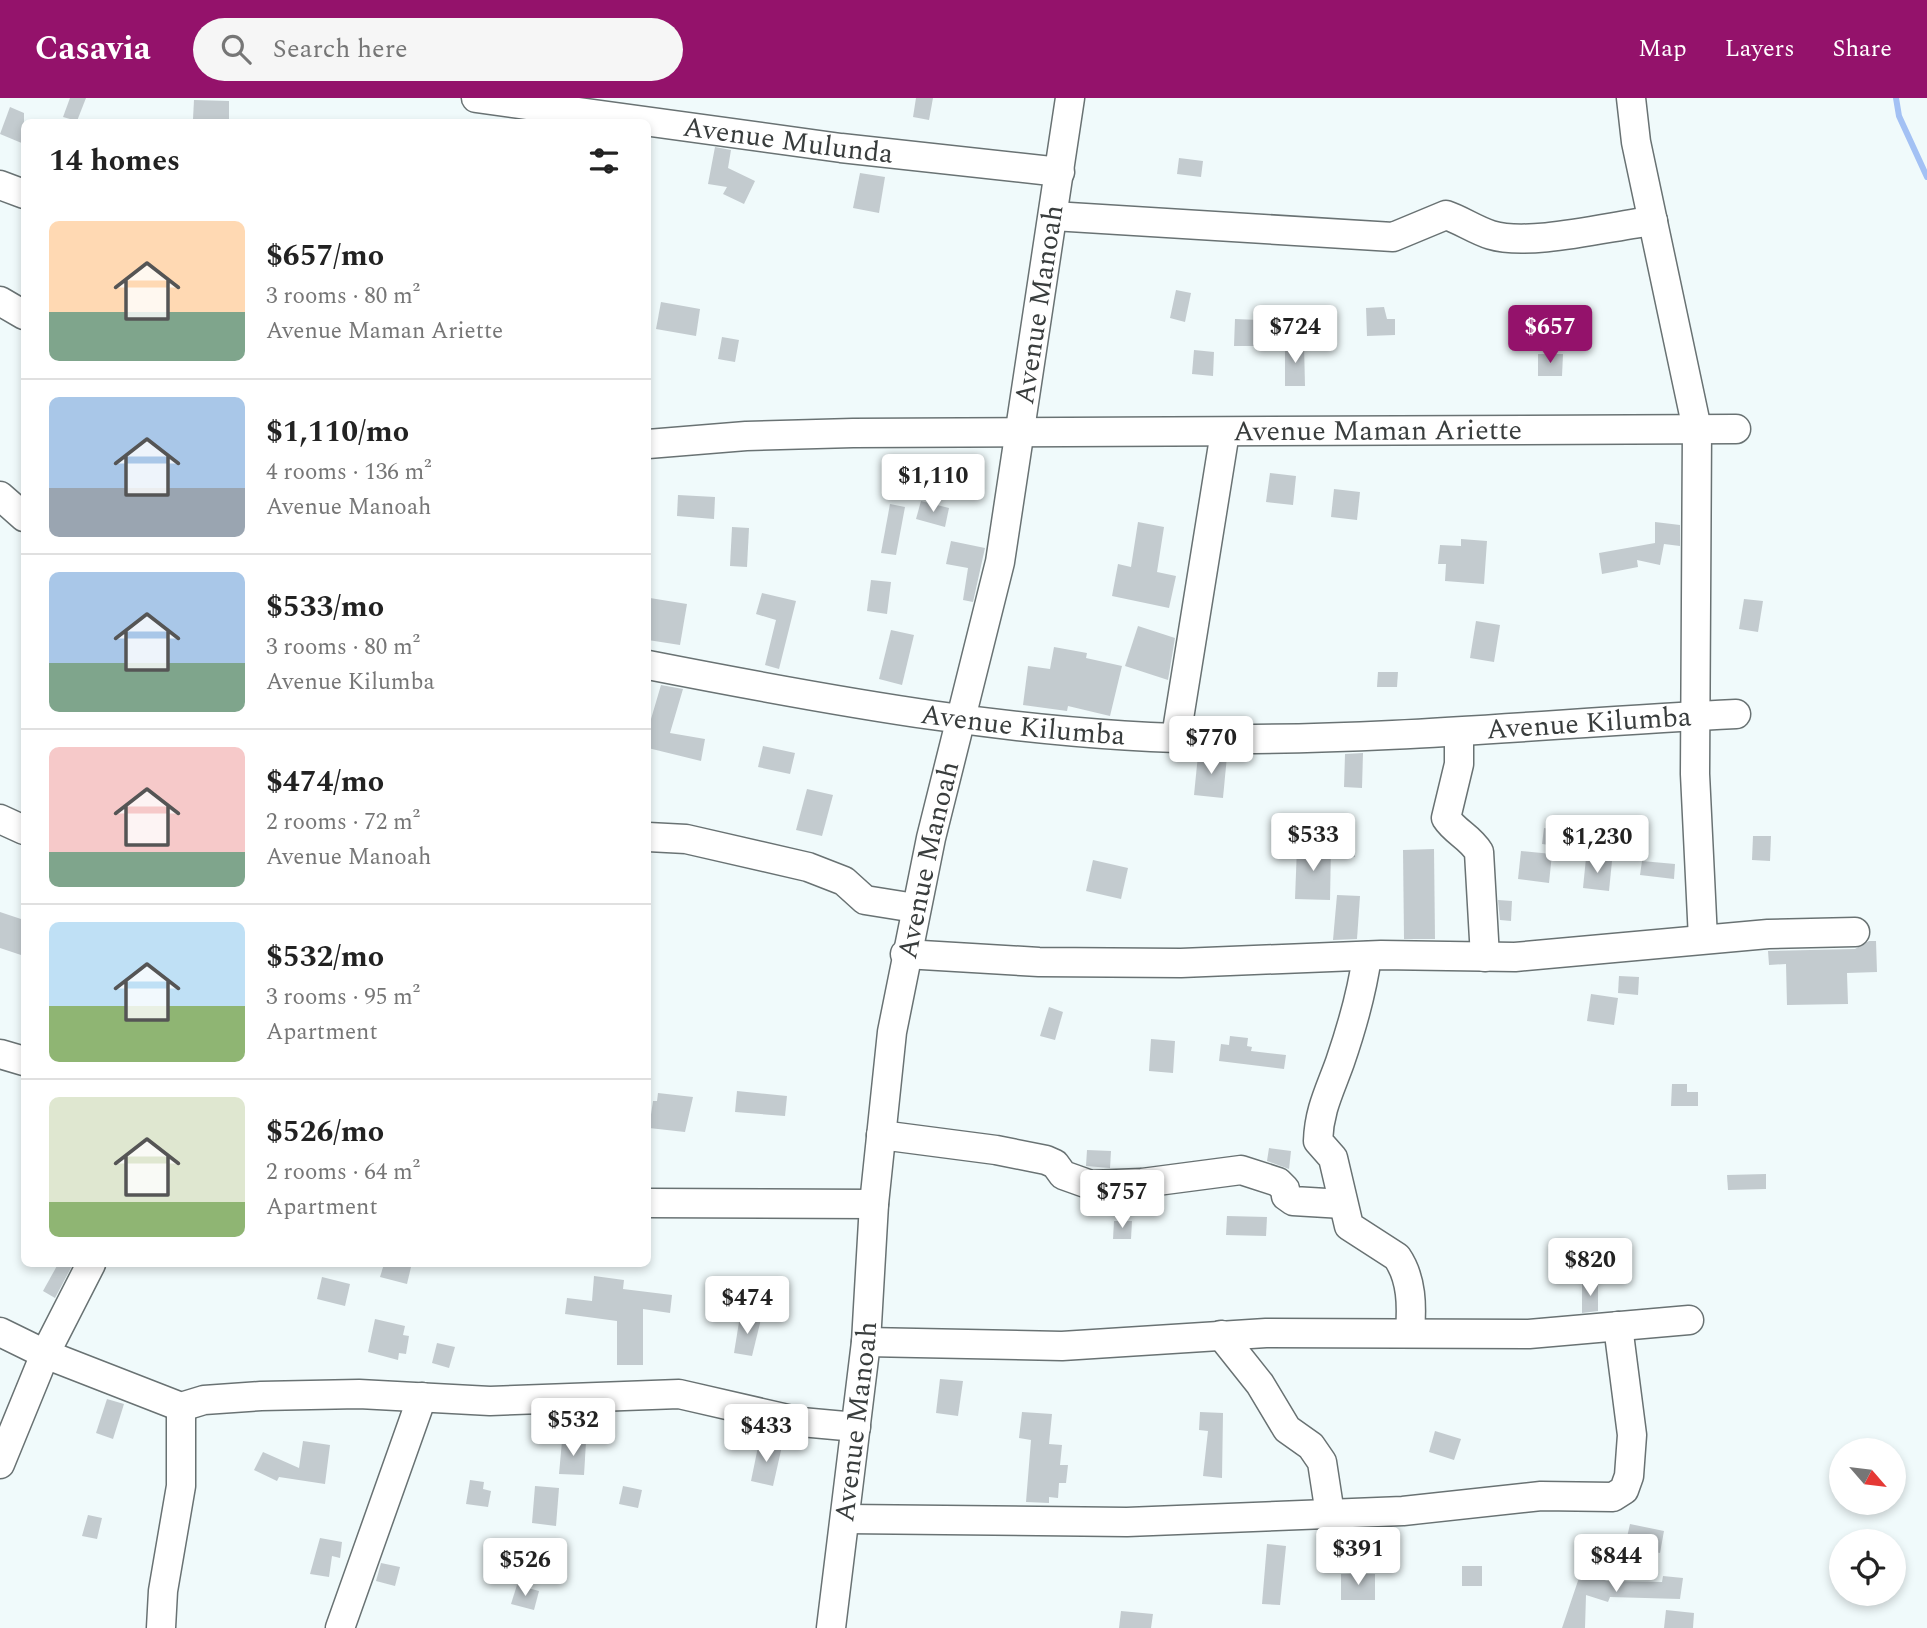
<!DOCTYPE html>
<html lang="en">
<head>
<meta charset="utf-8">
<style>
  :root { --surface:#fff; --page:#f6f6f6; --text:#222; --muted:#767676; --line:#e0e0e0; --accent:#94126b }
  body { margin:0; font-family:Spectral,serif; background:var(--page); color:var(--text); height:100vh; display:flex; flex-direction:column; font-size:26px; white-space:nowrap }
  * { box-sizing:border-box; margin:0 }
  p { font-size:23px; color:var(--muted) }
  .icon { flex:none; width:38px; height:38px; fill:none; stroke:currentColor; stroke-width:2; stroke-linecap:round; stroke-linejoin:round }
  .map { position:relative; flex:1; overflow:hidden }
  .side { position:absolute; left:21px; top:21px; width:630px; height:1148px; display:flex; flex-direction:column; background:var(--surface); border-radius:10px; box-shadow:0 4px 10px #0003 }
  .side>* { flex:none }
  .needle { width:46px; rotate:118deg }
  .fabs { position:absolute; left:1829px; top:1340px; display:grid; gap:14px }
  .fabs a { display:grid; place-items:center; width:77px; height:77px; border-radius:50%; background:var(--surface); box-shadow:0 4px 10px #0003; font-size:35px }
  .price { position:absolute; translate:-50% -60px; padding:0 16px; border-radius:7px; background:#fff; color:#222; font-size:23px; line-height:46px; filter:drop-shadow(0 2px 4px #0008) }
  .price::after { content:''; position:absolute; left:50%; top:42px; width:21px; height:16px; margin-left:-10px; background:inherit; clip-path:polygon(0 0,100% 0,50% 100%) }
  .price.active { background:var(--accent); color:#fff }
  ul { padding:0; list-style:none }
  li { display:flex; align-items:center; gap:21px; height:175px; padding:0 28px }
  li+li { border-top:2px solid var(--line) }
  li span { display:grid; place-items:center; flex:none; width:196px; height:140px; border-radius:10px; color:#555 }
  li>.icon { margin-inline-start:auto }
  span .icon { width:84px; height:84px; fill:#fffc; stroke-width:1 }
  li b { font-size:30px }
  h2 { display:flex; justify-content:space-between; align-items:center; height:84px; padding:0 28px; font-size:30px }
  header { display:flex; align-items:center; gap:42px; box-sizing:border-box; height:98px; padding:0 35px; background:var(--accent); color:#fff }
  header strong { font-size:33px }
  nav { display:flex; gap:38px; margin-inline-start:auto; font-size:24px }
  .search { width:490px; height:63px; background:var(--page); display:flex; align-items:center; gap:18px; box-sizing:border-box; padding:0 24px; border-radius:38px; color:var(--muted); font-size:26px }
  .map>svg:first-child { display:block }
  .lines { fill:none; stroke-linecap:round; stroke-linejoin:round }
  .stream { stroke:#a3c1f4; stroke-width:6 }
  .building { fill:#c3cbcf }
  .minor-casing { stroke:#697273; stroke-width:31 }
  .minor { stroke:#fff; stroke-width:28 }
  .labels { text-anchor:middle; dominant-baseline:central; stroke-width:5; stroke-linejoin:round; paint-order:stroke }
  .street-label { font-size:28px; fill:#393d3d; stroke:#fff }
</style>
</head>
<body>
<header>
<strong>Casavia</strong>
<div class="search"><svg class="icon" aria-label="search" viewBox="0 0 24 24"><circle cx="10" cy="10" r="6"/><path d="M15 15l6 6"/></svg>Search here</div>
<nav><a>Map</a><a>Layers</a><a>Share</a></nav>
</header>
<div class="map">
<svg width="1927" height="1530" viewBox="0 0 1927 1530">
  <rect width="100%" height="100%" fill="#f0fafb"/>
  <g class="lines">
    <!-- stream -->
    <path class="stream" d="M1896,0L1899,18L1927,79"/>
  </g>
  <!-- building -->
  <g class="building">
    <path d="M70,0H86L77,23L63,19Z"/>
    <path d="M916,0H933L929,22L913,19Z"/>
    <path d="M194,2L229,3V24L193,21Z"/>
    <path d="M10,9L24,15V46L0,36Z"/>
    <path d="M715,49L731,52L728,70L755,83L744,106L723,96L727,89L708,86Z"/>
    <path d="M1179,60L1203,63L1201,79L1177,76Z"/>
    <path d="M860,75L885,79L879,115L853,110Z"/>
    <path d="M1176,192L1191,195L1185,224L1170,220Z"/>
    <path d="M661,204L700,211L696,238L656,231Z"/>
    <path d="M1384,209L1387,221H1395V237L1367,238L1366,210Z"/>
    <path d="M1235,221L1259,222V228L1277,229L1276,248H1234Z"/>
    <path d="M722,239L739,242L735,264L718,261Z"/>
    <path d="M1285,246H1304L1305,288H1285Z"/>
    <path d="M1194,252L1214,254L1213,278L1192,276Z"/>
    <path d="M1538,256H1563L1562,278H1538Z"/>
    <path d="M1270,375L1296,378L1293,407L1266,404Z"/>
    <path d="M1334,391L1360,394L1357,422L1331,419Z"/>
    <path d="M678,397L715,399L714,421L677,418Z"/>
    <path d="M921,403L949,410L945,429L916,421Z"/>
    <path d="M890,406L905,409L896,457L881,455Z"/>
    <path d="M1138,424L1164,429L1157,474L1176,478L1169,510L1112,498L1118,466L1131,469Z"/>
    <path d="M1655,424L1680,427V448L1664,446L1660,467L1637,462L1638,469L1602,476L1599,455L1655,445Z"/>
    <path d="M732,429L749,430L747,469L730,468Z"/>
    <path d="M1461,441L1487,443L1484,486L1445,483L1446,466H1438L1440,447L1461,448Z"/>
    <path d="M951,443L985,450L973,504L963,502L968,470L946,466Z"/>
    <path d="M871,482L891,484L887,516L867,513Z"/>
    <path d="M762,495L796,503L779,571L765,567L776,522L756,516Z"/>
    <path d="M650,500L687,506L680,547L648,542Z"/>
    <path d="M1744,501L1763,503L1758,534L1739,531Z"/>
    <path d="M1476,523L1500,527L1494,564L1470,560Z"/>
    <path d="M1138,528L1175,540L1168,582L1125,568Z"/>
    <path d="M891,532L914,537L902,587L879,581Z"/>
    <path d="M1054,549L1087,555L1086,560L1122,568L1110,618L1068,608L1067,613L1023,607L1028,568L1050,571Z"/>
    <path d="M1378,574H1398L1397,589H1377Z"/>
    <path d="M661,587L683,591L670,635L705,641L701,663L648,650V620L651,621Z"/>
    <path d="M763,648L795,655L790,676L758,669Z"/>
    <path d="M1363,655L1362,690L1344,689L1345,656Z"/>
    <path d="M1198,657L1227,658L1223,700L1194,697Z"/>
    <path d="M807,691L833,697L822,738L796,732Z"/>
    <path d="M1544,730L1569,734L1566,749L1542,746Z"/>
    <path d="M1353,734L1355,759L1340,760L1338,735Z"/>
    <path d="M1753,738H1771L1770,763L1752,762Z"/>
    <path d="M1297,749H1331L1330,802L1295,801Z"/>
    <path d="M1434,751L1435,841H1404L1403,752Z"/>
    <path d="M1521,753L1552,756L1549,785L1518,781Z"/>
    <path d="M1586,760L1612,763L1609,793L1583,790Z"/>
    <path d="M1093,762L1128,770L1121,801L1086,793Z"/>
    <path d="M1642,763L1675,766L1674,781L1640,777Z"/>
    <path d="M1337,797L1360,798L1357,841L1333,842Z"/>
    <path d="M1498,802L1512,803L1511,823L1500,822Z"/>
    <path d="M0,814L24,822V858L0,850Z"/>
    <path d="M1869,843H1876L1877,874L1847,875L1848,906L1787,907L1786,866L1769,867L1768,853L1855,851Z"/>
    <path d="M1619,878L1639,879L1638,897L1618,895Z"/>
    <path d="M1591,896L1618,900L1614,927L1587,923Z"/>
    <path d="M1049,909L1063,914L1055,942L1040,938Z"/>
    <path d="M1230,938L1248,940L1247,948L1252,949L1251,953L1286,957L1284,971L1219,963L1221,946L1229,947Z"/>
    <path d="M1151,941L1175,943L1173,975L1149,973Z"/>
    <path d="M1672,986H1687V994H1698V1008H1671Z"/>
    <path d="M737,993L787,998L785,1018L735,1014Z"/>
    <path d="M658,995L693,999L685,1034L649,1030L653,1003H657Z"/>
    <path d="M1269,1050L1291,1053L1289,1071L1267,1063Z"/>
    <path d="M1087,1052L1111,1053L1110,1070L1086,1068Z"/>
    <path d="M1766,1076V1091L1728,1092L1727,1077Z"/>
    <path d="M1227,1118L1267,1119L1266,1138L1226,1137Z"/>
    <path d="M1114,1123H1132L1131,1141H1113Z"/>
    <path d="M58,1166H73L55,1200L43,1193Z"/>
    <path d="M384,1166L411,1169L407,1186L380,1179Z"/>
    <path d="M594,1178L624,1182L623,1191L672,1197L670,1215L643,1211V1267H617V1223L565,1216L567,1200L592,1203Z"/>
    <path d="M322,1179L350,1186L345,1208L317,1201Z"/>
    <path d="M1582,1186L1598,1187V1213L1582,1215Z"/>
    <path d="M740,1218L761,1221L752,1258L734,1255Z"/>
    <path d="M375,1221L405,1228L403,1237L409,1238L406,1256L399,1255L398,1262L368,1254Z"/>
    <path d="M437,1245L455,1249L449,1270L432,1265Z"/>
    <path d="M940,1281L963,1283L958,1318L936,1315Z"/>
    <path d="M107,1301L124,1306L113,1341L96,1335Z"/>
    <path d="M1022,1314L1052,1316L1049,1346L1062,1347L1060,1367H1068L1066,1385H1059L1058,1400L1049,1399V1405L1026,1404L1031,1342L1019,1340Z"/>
    <path d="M1200,1314L1223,1315L1222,1380L1203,1378L1208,1333L1199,1332Z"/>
    <path d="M1435,1333L1461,1341L1454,1362L1429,1354Z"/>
    <path d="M303,1343L330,1347L325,1386L279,1379L277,1383L254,1372L263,1354L299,1370Z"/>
    <path d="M562,1343L586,1344L584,1377L559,1376Z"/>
    <path d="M759,1344L782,1348L773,1388L751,1383Z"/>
    <path d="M470,1382L484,1384L483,1391L491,1393L488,1409L466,1406Z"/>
    <path d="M535,1388L559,1390L556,1428L532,1425Z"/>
    <path d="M623,1388L642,1392L638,1410L619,1406Z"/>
    <path d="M88,1417L102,1420L97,1441L82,1438Z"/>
    <path d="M1630,1426L1664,1433L1660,1455L1625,1448Z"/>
    <path d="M320,1440L342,1444L340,1460L332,1458L329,1479L310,1476Z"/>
    <path d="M1267,1446L1286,1448L1280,1507L1262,1506Z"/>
    <path d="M381,1465L400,1469L395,1488L376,1483Z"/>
    <rect x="1462" y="1468" width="20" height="20"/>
    <path d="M1583,1468L1587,1469V1476L1607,1483L1662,1484L1663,1478L1683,1480L1680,1501L1610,1499L1608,1504L1586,1497L1585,1530H1562Z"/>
    <rect x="1341" y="1476" width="34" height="26"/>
    <path d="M517,1487L539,1493L534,1512L511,1506Z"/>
    <path d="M1666,1512L1694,1515L1693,1530H1664Z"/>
    <path d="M1121,1513L1153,1516L1151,1530H1119Z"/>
  </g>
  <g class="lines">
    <defs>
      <g id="minor">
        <path id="s1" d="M476,0L841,50L1060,74"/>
        <path d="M1631,0L1636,44L1697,331L1695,676L1703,841"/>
        <path d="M0,87L24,96"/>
        <path d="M1053,118L1393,139L1446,117C1461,122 1475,132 1491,137C1530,149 1610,128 1653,123"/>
        <path d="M0,203L24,217"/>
        <path id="s2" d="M648,346L746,338L853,335L1736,331"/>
        <path d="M0,398L24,419"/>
        <path id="s3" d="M648,567C837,604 1032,640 1225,641C1396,642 1566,624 1736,616"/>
        <path d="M1459,634V666L1446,720C1455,734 1470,739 1479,754L1485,859"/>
        <path d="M1176,639L1225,334"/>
        <path d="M0,721L24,732"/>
        <path d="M648,739L686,741L808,769L844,783L865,802L915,810"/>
        <path d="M905,856L1039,864L1181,865L1381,857L1515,859L1768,836L1855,834"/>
        <path d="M1367,858C1362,895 1352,929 1340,964C1330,992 1319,1012 1318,1043L1333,1060L1349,1128L1397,1159C1412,1181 1412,1208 1410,1234"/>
        <path d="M0,956L24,963"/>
        <path d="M881,1037L996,1052L1046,1062L1055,1066L1063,1077L1091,1087L1142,1085L1241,1072L1278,1084L1285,1091L1286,1098L1293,1103L1343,1106"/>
        <path d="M648,1105L874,1106"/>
        <path d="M0,1234L45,1256L181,1309L204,1302L261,1298L359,1296L490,1303L679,1296L801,1324L856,1329"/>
        <path d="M1221,1237L1260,1286L1287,1331L1311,1348L1322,1364L1330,1416"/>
        <path d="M866,1244L1062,1248L1266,1235L1529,1236L1689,1222"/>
        <path d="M0,1366L45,1256L91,1166"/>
        <path d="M846,1421L1127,1424L1403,1413L1541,1398L1613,1399L1624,1392L1629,1378L1632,1337L1618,1228"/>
        <path d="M161,1530L163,1493L181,1388V1309"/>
        <path d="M340,1530L422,1299"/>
        <path id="s4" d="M831,1530L866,1244L874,1106L892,934L931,740L1000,464L1070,0"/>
      </g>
    </defs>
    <!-- minor casing -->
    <use href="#minor" class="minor-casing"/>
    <!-- minor -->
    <use href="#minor" class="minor"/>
  </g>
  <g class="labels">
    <!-- street labels -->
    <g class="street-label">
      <text stroke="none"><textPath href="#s1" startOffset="315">Avenue Mulunda</textPath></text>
      <text stroke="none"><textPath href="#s4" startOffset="1342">Avenue Manoah</textPath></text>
      <text stroke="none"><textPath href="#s2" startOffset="730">Avenue Maman Ariette</textPath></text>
      <text stroke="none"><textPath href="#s3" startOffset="380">Avenue Kilumba</textPath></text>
      <text stroke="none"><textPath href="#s3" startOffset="947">Avenue Kilumba</textPath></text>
      <text stroke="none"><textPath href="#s4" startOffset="775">Avenue Manoah</textPath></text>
      <text stroke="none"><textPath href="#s4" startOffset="208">Avenue Manoah</textPath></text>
    </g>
  </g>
</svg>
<div class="fabs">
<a><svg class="needle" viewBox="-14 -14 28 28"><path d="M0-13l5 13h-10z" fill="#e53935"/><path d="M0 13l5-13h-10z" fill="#767676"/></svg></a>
<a><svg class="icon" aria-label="locate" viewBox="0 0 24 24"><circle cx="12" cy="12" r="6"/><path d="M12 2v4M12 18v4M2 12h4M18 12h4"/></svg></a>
</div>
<b class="price" style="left:1295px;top:267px">$724</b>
<b class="price active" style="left:1550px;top:267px">$657</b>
<b class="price" style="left:933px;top:416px">$1,110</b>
<b class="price" style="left:1211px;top:678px">$770</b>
<b class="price" style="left:1313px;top:775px">$533</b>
<b class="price" style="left:1597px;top:777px">$1,230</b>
<b class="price" style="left:1122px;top:1132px">$757</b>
<b class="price" style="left:1590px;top:1200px">$820</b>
<b class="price" style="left:747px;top:1238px">$474</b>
<b class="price" style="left:573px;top:1360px">$532</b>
<b class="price" style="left:766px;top:1366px">$433</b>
<b class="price" style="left:1358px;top:1489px">$391</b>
<b class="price" style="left:1616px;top:1496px">$844</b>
<b class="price" style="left:525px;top:1500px">$526</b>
<section class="side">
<h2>14 homes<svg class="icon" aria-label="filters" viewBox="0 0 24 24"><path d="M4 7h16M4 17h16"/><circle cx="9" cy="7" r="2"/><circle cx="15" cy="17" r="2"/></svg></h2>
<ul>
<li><span style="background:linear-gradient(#ffd9b3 65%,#7fa58c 0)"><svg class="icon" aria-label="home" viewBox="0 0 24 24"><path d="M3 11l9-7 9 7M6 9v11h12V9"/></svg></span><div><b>$657/mo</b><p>3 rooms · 80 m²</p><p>Avenue Maman Ariette</p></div></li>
<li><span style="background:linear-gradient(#a9c7e8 65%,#9aa5b1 0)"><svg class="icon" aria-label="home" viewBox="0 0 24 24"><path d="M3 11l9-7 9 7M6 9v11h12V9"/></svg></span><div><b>$1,110/mo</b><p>4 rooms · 136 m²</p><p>Avenue Manoah</p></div></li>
<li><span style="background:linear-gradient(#a9c7e8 65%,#7fa58c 0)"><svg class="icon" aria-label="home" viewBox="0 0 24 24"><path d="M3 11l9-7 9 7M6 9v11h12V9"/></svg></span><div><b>$533/mo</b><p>3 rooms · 80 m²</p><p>Avenue Kilumba</p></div></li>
<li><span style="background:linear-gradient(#f6c9c9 75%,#7fa58c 0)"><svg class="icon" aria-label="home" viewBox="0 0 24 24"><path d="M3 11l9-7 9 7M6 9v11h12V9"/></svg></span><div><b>$474/mo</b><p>2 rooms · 72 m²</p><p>Avenue Manoah</p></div></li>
<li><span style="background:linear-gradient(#bfe0f5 60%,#8fb573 0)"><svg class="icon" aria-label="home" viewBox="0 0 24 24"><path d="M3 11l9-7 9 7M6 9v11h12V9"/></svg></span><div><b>$532/mo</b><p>3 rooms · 95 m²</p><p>Apartment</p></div></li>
<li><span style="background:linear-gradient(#dfe7d0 75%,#8fb573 0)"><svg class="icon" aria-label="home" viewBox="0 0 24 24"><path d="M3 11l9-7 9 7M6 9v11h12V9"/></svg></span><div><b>$526/mo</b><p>2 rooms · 64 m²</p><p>Apartment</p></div></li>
</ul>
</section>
</div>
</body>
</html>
